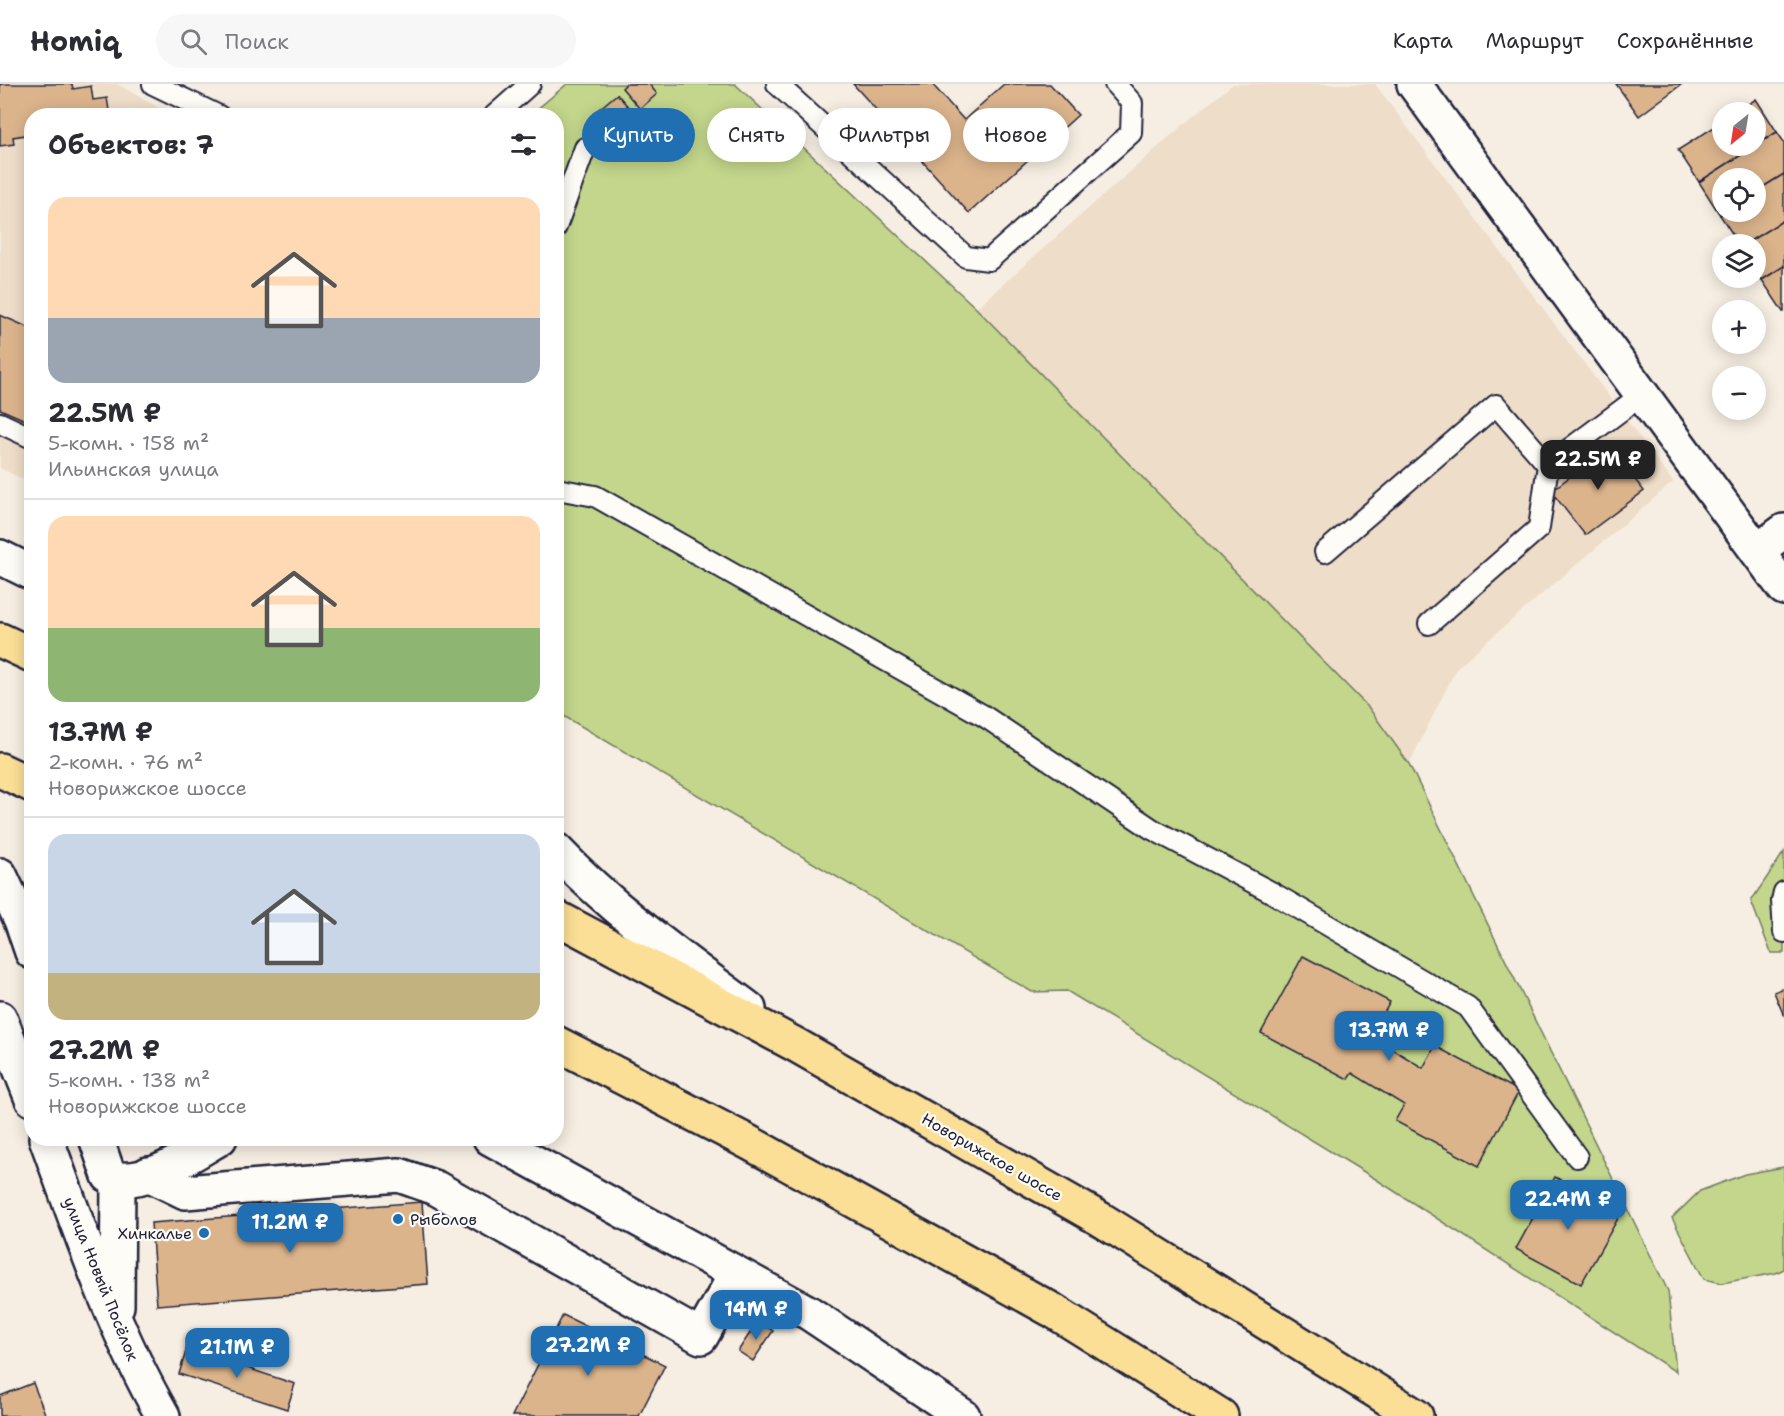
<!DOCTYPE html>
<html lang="ru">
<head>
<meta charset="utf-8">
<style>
  :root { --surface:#fff; --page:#f7f7f7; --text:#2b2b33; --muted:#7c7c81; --line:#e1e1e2; --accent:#1f6fb2 }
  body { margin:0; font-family:"Shantell Sans",sans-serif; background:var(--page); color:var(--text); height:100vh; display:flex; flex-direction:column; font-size:22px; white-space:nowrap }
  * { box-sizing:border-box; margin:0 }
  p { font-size:20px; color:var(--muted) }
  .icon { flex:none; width:33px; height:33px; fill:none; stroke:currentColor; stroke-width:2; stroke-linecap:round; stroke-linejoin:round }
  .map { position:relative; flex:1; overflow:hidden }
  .drawer { position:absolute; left:24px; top:24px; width:540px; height:1038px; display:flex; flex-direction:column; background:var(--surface); border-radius:24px; box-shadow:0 3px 15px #0003 }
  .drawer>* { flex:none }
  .hud { position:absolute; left:582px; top:24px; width:570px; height:54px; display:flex; gap:12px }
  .needle { width:39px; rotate:210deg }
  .tools { position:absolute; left:1712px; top:18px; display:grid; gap:12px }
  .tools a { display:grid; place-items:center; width:54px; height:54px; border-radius:50%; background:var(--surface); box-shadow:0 3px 15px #0003; font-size:30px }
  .price { position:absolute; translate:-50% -51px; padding:0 14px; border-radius:12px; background:var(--accent); color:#fff; font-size:20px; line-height:39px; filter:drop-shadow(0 2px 3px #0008) }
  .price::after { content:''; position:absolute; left:50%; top:36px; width:18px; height:14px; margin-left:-9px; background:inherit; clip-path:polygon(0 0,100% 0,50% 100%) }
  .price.on { background:#222; color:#fff }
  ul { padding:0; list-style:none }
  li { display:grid; align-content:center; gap:12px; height:318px; padding:0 24px }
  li+li { border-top:2px solid var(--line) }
  li span { display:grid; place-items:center; height:186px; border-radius:18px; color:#555 }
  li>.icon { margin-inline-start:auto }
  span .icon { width:108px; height:108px; fill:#fffc; stroke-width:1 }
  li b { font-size:26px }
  h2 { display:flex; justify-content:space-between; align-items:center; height:72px; padding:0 24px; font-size:26px }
  .chip { padding:0 21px; border-radius:27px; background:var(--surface); box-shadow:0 3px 15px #0003; font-size:21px; line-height:54px }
  .chip.on { background:var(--accent); color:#fff }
  header { display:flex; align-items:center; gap:36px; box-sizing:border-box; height:84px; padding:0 30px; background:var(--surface); border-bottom:2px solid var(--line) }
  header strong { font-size:28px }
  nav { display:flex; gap:33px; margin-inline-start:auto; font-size:21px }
  .search { width:420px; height:54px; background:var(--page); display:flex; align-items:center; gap:15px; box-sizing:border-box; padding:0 21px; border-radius:33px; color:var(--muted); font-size:22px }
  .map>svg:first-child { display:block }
  .built { fill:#eeddc8 }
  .green { fill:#c3d68b; stroke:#727c63; stroke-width:1.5 }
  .building { fill:#dbb48c; stroke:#22223b; stroke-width:1.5 }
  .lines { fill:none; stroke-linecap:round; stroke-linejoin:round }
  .lane-casing { stroke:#22223b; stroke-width:24 }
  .street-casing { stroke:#22223b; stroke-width:38 }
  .secondary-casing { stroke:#22223b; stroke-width:38 }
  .highway-casing { stroke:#22223b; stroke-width:38 }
  .lane { stroke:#fdfcf7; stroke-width:20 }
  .street { stroke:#fdfcf7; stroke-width:33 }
  .secondary { stroke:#fdfcf7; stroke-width:33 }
  .highway { stroke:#fbdf96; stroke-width:33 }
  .poi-dot { fill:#1f6fb2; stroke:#fdfcf7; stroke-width:2 }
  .labels { text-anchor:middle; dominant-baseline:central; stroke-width:4.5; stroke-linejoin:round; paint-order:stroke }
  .street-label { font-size:16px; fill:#22223b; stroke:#fdfcf7 }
  .poi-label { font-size:16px; fill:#22223b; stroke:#fdfcf7; text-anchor:start }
</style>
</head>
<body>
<header>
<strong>Homiq</strong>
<div class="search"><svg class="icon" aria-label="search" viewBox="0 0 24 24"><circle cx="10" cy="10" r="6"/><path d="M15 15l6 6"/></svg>Поиск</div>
<nav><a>Карта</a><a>Маршрут</a><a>Сохранённые</a></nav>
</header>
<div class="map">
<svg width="1784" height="1332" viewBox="0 0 1784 1332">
  <rect width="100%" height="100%" fill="#f6eee2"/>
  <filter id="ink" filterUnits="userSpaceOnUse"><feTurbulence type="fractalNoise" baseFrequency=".0167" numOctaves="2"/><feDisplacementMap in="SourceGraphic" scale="12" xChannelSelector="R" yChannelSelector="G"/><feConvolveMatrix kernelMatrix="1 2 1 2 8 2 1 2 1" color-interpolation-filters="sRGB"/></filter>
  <g filter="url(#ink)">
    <!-- built -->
    <g class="built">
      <path d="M0,0H117L171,31L32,32L31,399L0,384Z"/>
      <path d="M1233,0H1375L1673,398L1457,583L1409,680L1369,624L976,224L1184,40Z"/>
    </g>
    <!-- green -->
    <g class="green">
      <path d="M567,0H735L976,224L1369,624L1409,680L1668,1207L1676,1288L1374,1094L1067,907L1032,908L557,628L556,32H529Z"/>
      <path d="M1784,768V869H1771L1751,817Z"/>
      <path d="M1784,1083V1185L1776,1189L1722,1199L1704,1195L1672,1134L1700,1107L1745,1090Z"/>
    </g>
    <!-- building -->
    <g class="building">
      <path d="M0,0H72L73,5L91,2L93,16L107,14L110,32H32V50L13,53L14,60L0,62Z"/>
      <path d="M626,0H649L657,10L640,25L622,4Z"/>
      <path d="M853,0H932L964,36L1004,0H1050L1078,31L969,129Z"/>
      <path d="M1616,0H1682L1639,32Z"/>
      <path d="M617,10L638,34L614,55L593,30Z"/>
      <path d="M1756,15L1777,48L1699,98L1678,66L1722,38V62H1755V28H1736Z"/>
      <path d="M1777,48L1784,58V90L1755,108V94H1722V128H1725L1720,131L1699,98Z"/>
      <path d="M1784,90V136L1745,160H1739L1720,131L1725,128H1755V108Z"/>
      <path d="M1784,136V182L1762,196L1755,185V160H1745Z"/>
      <path d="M1784,182V228H1783L1762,196Z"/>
      <path d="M0,231L32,245V339L0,325Z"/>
      <path d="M1610,363L1644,407L1585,451L1551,407Z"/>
      <path d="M1303,872L1390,918L1371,952L1423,984L1435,962L1519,1007L1479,1082L1395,1037L1404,1021L1352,989L1348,995L1261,949Z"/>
      <path d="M1784,904V932L1774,908Z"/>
      <path d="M1555,1093L1621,1129L1581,1200L1516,1165Z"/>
      <path d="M422,1118L428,1200L157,1221L151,1139Z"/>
      <path d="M563,1231L665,1281L639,1332H512Z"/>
      <path d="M758,1237L773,1247L753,1277L738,1267Z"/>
      <path d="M187,1264L295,1300L287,1325L179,1290Z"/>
      <path d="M33,1299L46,1332H0V1312Z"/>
    </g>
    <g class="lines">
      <defs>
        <g id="lane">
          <path d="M153,0L219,32"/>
          <path d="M777,0L966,173L989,176L1131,49L1132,19L1115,0"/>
          <path d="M494,32L530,0"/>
          <path d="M556,143L585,64"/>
          <path d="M0,339L32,354"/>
          <path d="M556,408L562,406L595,412L984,632L1152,745L1271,808L1468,923L1577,1073"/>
          <path d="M1325,468L1496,321L1548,381"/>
          <path d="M1429,540L1539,444L1548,381L1643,310"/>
          <path d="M1784,808L1782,817L1784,848"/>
        </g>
        <g id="street">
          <path d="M1757,467L1784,447"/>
          <path d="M0,473L32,489"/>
          <path d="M556,766C614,827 682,875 749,925"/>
          <path d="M0,791L21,836L32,868"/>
          <path d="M0,934L32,1015"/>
          <path d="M46,1054C80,1147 114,1247 163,1332"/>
          <path d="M96,1054L109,1092C141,1106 192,1070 220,1054"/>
          <path d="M490,1054L809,1229L963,1332"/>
          <path d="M148,1090L185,1108L399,1091L436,1104L701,1253L736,1190"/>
          <path d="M117,1222L118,1096"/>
        </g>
        <path id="secondary" d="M1414,0L1784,504"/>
        <g id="highway">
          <path d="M0,556L32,571"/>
          <path d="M0,686L32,701"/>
          <path d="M556,833L796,961L1102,1136L1416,1332"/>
          <path d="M556,959L748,1058L1052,1226L1221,1332"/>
        </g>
      </defs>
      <!-- lane casing -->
      <use href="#lane" class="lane-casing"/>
      <!-- street casing -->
      <use href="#street" class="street-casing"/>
      <!-- secondary casing -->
      <use href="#secondary" class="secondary-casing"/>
      <!-- highway casing -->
      <use href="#highway" class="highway-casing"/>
      <!-- lane -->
      <use href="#lane" class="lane"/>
      <!-- street -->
      <use href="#street" class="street"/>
      <!-- secondary -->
      <use href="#secondary" class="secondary"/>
      <!-- highway -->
      <use href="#highway" class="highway"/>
    </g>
  </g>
  <!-- markers -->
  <g class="poi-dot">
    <circle cx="398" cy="1135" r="6"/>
    <circle cx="204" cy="1149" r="6"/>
  </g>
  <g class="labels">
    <!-- street labels -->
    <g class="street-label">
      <text transform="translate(992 1073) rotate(30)">Новорижское шоссе</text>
      <text transform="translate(101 1195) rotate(68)">улица Новый Посёлок</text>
    </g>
    <!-- poi labels -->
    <g class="poi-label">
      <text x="410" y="1135">Рыболов</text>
      <text x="192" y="1149" text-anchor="end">Хинкалье</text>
    </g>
  </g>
</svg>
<div class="tools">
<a><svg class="needle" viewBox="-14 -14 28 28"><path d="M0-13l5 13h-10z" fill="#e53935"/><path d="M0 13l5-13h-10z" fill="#7c7c81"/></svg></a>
<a><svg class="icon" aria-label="locate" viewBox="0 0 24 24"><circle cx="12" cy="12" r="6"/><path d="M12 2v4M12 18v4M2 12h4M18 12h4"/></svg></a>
<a><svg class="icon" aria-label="layers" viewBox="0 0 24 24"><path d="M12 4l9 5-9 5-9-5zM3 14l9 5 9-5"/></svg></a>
<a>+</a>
<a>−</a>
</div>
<b class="price on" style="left:1598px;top:407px">22.5M ₽</b>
<b class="price" style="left:1389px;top:978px">13.7M ₽</b>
<b class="price" style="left:1568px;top:1147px">22.4M ₽</b>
<b class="price" style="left:290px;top:1170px">11.2M ₽</b>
<b class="price" style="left:756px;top:1257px">14M ₽</b>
<b class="price" style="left:588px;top:1293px">27.2M ₽</b>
<b class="price" style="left:237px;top:1295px">21.1M ₽</b>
<div class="hud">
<a class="chip on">Купить</a>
<a class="chip">Снять</a>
<a class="chip">Фильтры</a>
<a class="chip">Новое</a>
</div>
<section class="drawer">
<h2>Объектов: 7<svg class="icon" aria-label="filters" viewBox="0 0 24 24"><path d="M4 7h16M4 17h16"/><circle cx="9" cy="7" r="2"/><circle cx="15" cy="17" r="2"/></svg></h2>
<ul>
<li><span style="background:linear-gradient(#ffd9b3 65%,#9aa5b1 0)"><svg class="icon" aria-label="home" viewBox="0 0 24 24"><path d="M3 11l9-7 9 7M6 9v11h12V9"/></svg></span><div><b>22.5M ₽</b><p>5-комн. · 158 m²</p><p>Ильинская улица</p></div></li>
<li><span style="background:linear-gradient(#ffd9b3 60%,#8fb573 0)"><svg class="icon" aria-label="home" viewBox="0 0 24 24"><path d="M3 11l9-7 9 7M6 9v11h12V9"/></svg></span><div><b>13.7M ₽</b><p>2-комн. · 76 m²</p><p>Новорижское шоссе</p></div></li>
<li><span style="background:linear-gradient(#c9d6e8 75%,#c2b280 0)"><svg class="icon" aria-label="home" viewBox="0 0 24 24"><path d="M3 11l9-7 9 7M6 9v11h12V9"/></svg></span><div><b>27.2M ₽</b><p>5-комн. · 138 m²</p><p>Новорижское шоссе</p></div></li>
</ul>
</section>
</div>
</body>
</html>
